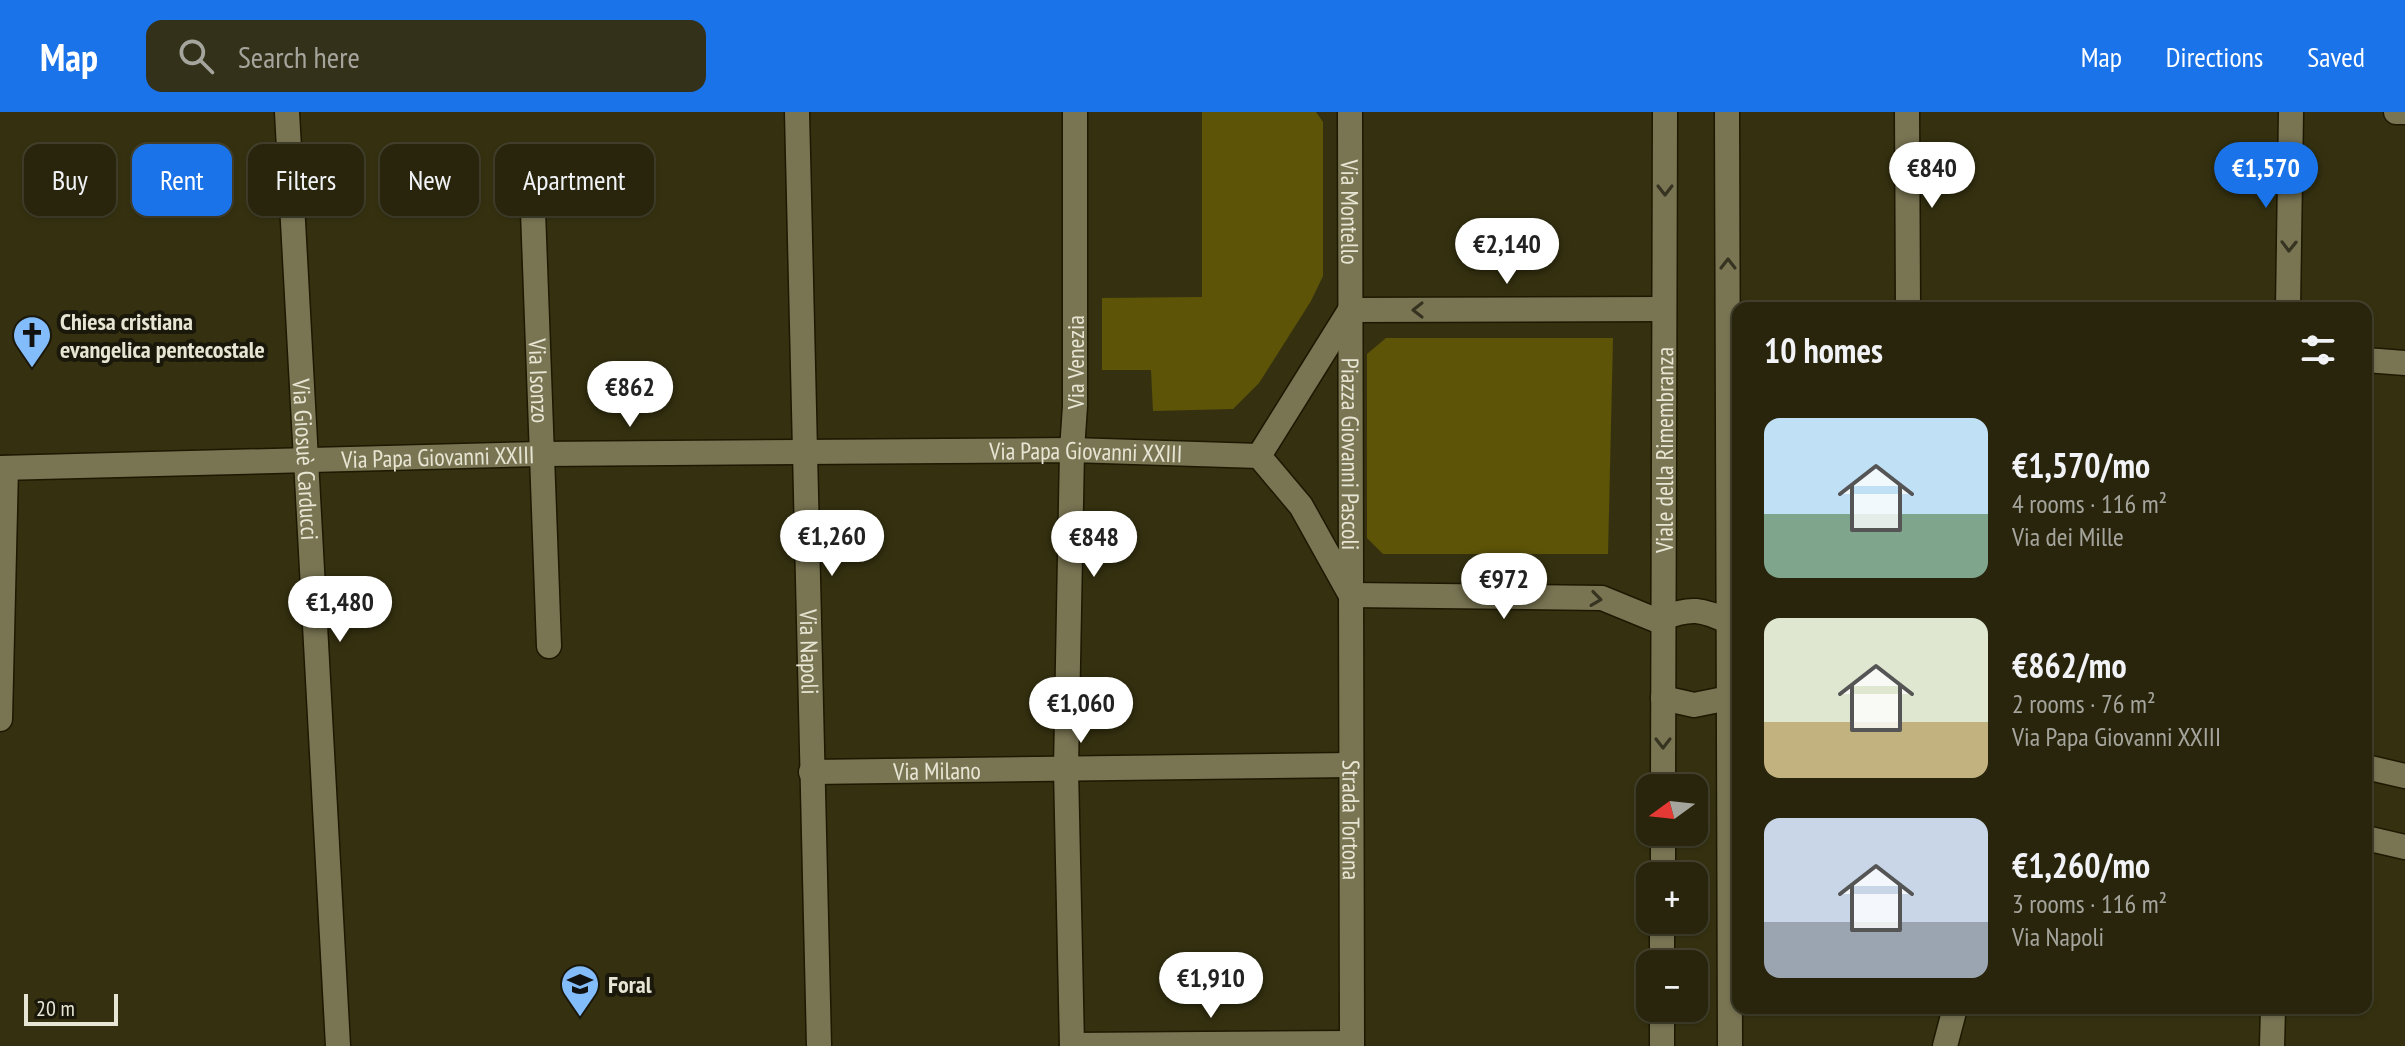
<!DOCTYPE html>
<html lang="en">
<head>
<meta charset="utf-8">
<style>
  :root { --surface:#28250c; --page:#34311a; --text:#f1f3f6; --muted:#a5a59d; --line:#44422d; --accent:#1a73e8 }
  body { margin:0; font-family:"PT Sans Narrow",sans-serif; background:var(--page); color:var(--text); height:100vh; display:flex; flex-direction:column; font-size:30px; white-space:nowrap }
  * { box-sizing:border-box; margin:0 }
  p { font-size:26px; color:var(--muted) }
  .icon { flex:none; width:44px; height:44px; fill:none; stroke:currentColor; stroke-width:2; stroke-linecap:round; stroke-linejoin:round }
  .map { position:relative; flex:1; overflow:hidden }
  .sheet { position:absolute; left:1732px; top:190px; width:640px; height:712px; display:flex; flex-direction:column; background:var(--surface); border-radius:16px; box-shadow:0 2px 6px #0004,0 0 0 2px var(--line) }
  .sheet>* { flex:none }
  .banner { position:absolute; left:24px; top:32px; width:760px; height:72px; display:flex; gap:16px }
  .needle { width:52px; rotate:255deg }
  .fabs { position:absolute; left:1636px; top:662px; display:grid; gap:16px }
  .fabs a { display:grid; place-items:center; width:72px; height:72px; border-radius:16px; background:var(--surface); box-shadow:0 2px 6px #0004,0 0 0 2px var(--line); font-size:40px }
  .scale { position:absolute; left:24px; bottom:20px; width:94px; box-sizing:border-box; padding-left:8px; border:4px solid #e7e5d3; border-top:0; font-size:22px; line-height:28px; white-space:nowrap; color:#e7e5d3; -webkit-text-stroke:6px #1a180b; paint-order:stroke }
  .price { position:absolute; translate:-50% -68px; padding:0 18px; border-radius:28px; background:#fff; color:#222; font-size:26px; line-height:52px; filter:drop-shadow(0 2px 4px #0008) }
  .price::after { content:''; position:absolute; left:50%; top:48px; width:24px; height:18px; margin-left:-12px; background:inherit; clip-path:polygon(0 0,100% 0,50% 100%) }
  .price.selected { background:var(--accent); color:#fff }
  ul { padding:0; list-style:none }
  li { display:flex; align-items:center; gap:24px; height:200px; padding:0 32px }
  li span { display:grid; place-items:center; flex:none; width:224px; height:160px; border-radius:16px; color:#555 }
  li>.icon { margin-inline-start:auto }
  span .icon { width:96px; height:96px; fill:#fffc; stroke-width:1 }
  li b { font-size:34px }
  h2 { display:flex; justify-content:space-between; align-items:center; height:96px; padding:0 32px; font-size:34px }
  .tag { padding:0 28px; border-radius:16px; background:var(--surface); box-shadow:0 2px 6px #0004,0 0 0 2px var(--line); font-size:28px; line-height:72px }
  .tag.selected { background:var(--accent); color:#fff }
  header { display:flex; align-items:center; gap:48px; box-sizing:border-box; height:112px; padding:0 40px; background:var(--accent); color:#fff }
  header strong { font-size:38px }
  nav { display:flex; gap:44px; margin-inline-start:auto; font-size:28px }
  .search { width:560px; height:72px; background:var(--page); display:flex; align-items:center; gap:20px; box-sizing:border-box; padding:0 28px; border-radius:16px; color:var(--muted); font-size:30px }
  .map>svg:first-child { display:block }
  .green { fill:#5d5408 }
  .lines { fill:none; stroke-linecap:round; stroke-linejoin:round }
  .minor-casing { stroke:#1d1800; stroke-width:27 }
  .minor { stroke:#797553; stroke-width:24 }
  .oneway { stroke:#363421 }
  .labels { text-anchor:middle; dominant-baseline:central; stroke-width:8; stroke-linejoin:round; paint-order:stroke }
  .street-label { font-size:24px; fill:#e7e5d3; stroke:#1a180b }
  .poi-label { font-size:24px; font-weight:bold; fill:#e7e5d3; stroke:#1a180b; text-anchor:start }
</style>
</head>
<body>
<header>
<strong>Map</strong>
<div class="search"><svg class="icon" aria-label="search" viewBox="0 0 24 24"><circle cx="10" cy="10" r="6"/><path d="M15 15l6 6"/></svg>Search here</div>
<nav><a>Map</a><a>Directions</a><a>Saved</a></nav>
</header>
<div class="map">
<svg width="2405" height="934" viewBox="0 0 2405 934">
  <rect width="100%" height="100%" fill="#353110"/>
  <!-- green -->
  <g class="green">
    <path d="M1202,0H1316L1323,10V164L1311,189L1259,271L1233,297L1153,299L1151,258H1102V186L1202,185Z"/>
    <path d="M1386,226H1613L1608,442H1383L1367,426V242Z"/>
  </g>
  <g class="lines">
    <defs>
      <g id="minor">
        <path id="s1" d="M287,0L338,934"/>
        <path id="s2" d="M797,0L819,934"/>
        <path id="s3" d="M1350,0L1352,934"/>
        <path d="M1727,0L1730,934"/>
        <path d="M1907,0L1908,196"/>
        <path d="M2396,0H2405"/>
        <path id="s4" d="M533,99L549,534"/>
        <path d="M2288,196L2291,0"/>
        <path d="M1350,198L1664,197"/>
        <path d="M2366,248L2405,251"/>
        <path id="s5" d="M0,356L541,342L1072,338L1259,344"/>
        <path d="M1350,482L1301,394L1259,344L1350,198"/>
        <path d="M1351,483L1602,486L1663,511"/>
        <path d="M1663,506C1691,495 1702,497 1729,510"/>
        <path d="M1663,586L1694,593L1729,586"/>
        <path d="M0,607L6,356"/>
        <path d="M2366,655L2405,664"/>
        <path id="s6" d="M811,660L1351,653"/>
        <path id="s7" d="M1663,676L1665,0"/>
        <path d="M2366,726L2405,735"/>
        <path d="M1663,764V720"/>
        <path d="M1662,852V808"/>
        <path d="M1072,933L1352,931"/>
        <path id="s8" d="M1072,934L1066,657L1072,338L1075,294V0"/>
        <path d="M1662,934V896"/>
        <path d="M1945,934L1955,896"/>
        <path d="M2272,934L2273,896"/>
      </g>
    </defs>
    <!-- minor casing -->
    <use href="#minor" class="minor-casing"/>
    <!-- minor -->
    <use href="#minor" class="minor"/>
  </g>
  <!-- one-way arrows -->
  <defs><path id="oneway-chevron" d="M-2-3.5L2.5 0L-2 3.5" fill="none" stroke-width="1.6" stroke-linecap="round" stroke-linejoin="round" transform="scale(2)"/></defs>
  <g class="oneway">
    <use href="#oneway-chevron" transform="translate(1665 78) rotate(90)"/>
    <use href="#oneway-chevron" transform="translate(2289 134) rotate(91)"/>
    <use href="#oneway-chevron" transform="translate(1728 152) rotate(-90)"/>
    <use href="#oneway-chevron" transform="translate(1418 198) rotate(180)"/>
    <use href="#oneway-chevron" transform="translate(1596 487) rotate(8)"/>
    <use href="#oneway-chevron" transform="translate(1663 631) rotate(90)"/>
  </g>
  <!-- icons -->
  <defs>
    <symbol id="church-pin" viewBox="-11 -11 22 30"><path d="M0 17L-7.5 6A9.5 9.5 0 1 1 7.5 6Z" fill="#83bcfb" stroke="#1a180b"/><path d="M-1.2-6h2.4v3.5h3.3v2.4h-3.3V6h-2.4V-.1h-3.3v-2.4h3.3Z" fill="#111"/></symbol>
    <symbol id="school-pin" viewBox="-11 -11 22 30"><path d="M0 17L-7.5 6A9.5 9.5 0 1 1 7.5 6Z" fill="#83bcfb" stroke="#1a180b"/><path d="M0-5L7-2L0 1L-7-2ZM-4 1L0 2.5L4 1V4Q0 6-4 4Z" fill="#111"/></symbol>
  </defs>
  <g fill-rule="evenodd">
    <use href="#church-pin" x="10" y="201" width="44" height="60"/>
    <use href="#school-pin" x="558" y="850" width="44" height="60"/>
  </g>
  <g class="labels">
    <!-- street labels -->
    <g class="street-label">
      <text stroke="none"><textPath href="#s3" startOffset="100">Via Montello</textPath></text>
      <text stroke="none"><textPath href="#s8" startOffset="684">Via Venezia</textPath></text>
      <text stroke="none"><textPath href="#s4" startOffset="170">Via Isonzo</textPath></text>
      <text stroke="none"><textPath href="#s7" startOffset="338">Viale della Rimembranza</textPath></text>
      <text stroke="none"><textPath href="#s5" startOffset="1086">Via Papa Giovanni XXIII</textPath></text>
      <text stroke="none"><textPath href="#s3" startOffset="342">Piazza Giovanni Pascoli</textPath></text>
      <text stroke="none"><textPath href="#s5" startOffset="438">Via Papa Giovanni XXIII</textPath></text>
      <text stroke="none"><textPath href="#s1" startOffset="348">Via Giosuè Carducci</textPath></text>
      <text stroke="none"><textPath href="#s2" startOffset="540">Via Napoli</textPath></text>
      <text stroke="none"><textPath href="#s6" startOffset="126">Via Milano</textPath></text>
      <text stroke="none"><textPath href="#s3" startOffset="708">Strada Tortona</textPath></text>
    </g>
    <!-- poi labels -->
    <g class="poi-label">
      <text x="60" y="209">Chiesa cristiana<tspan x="60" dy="28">evangelica pentecostale</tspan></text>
      <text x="608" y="872">Foral</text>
    </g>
  </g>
</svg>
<div class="fabs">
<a><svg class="needle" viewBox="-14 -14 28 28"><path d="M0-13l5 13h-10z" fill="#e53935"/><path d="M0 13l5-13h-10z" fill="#a5a59d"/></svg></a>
<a>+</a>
<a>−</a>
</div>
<div class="scale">20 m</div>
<b class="price" style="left:1932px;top:98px">€840</b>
<b class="price selected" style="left:2266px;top:98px">€1,570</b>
<b class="price" style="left:1507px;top:174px">€2,140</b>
<b class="price" style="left:630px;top:317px">€862</b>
<b class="price" style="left:832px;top:466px">€1,260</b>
<b class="price" style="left:1094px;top:467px">€848</b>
<b class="price" style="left:1504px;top:509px">€972</b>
<b class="price" style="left:340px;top:532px">€1,480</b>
<b class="price" style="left:1081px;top:633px">€1,060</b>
<b class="price" style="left:1211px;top:908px">€1,910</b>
<div class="banner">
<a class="tag">Buy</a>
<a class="tag selected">Rent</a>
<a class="tag">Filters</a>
<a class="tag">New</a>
<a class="tag">Apartment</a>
</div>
<section class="sheet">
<h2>10 homes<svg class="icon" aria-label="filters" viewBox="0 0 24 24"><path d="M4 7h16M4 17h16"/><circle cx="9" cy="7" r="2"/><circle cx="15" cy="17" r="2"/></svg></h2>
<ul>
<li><span style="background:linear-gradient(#bfe0f5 60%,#7fa58c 0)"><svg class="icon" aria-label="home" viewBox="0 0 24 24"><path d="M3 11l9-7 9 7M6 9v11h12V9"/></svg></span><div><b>€1,570/mo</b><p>4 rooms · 116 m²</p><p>Via dei Mille</p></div></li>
<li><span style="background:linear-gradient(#dfe7d0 65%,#c2b280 0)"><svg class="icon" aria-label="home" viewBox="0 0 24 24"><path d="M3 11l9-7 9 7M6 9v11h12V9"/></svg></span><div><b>€862/mo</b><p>2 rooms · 76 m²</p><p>Via Papa Giovanni XXIII</p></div></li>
<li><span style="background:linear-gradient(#c9d6e8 65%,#9aa5b1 0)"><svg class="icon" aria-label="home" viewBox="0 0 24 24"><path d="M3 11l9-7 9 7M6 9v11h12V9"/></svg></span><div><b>€1,260/mo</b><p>3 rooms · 116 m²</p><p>Via Napoli</p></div></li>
</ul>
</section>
</div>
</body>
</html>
